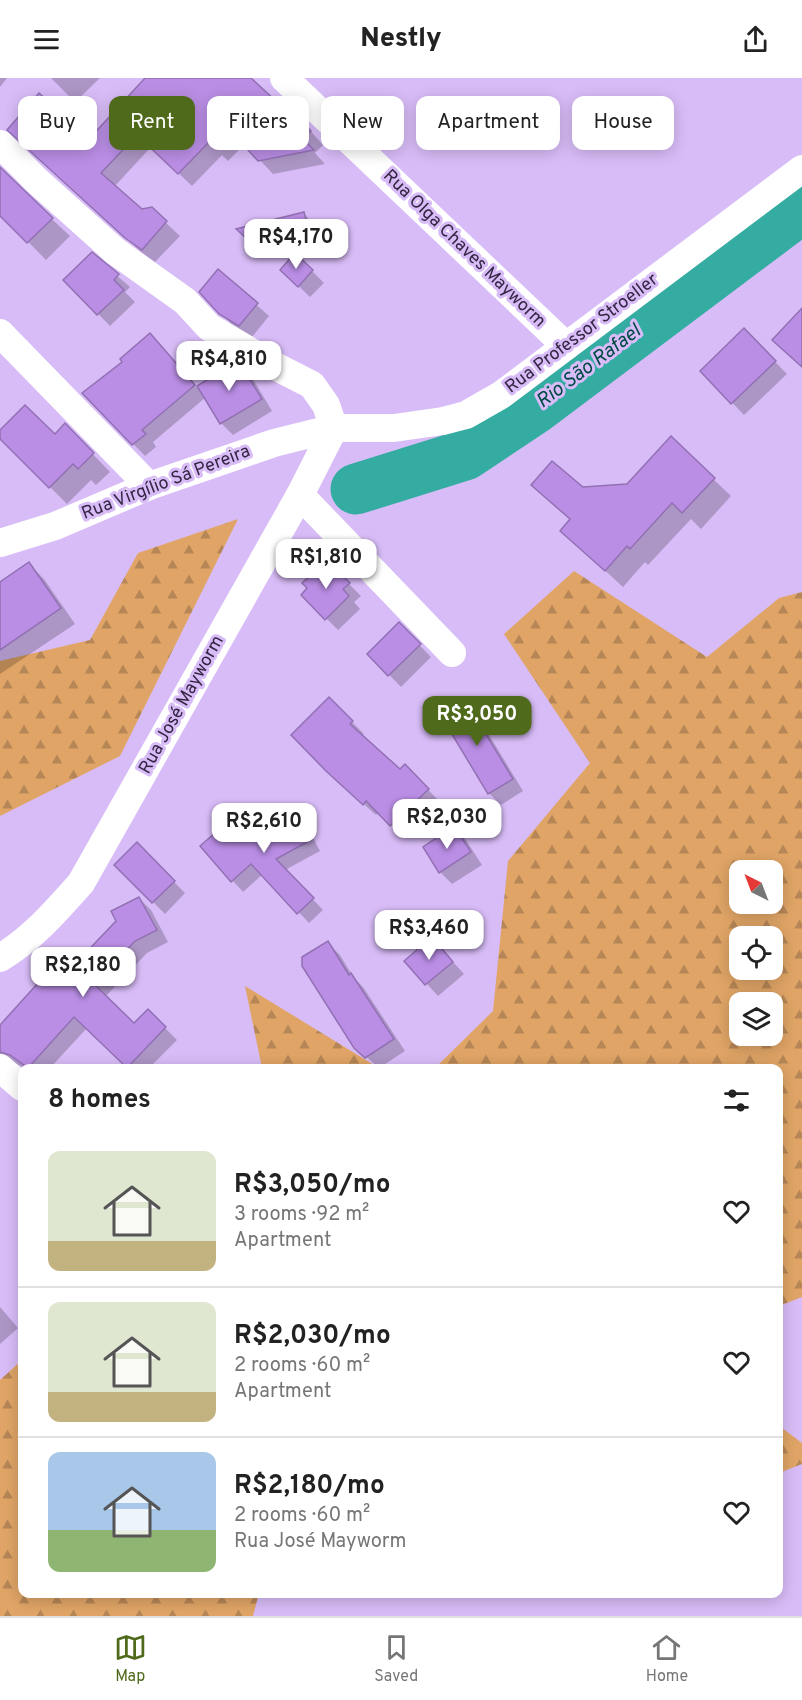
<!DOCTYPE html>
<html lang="en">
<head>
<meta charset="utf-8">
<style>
  :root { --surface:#fff; --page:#f6f6f6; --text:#222; --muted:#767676; --line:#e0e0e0; --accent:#506a1c }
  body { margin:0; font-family:Overpass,sans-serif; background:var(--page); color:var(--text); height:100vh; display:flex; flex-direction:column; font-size:22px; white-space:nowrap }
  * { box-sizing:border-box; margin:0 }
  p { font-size:20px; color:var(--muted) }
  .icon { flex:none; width:33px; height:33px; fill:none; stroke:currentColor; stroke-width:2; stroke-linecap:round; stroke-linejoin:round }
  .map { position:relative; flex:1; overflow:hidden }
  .details { position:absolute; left:18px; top:986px; width:765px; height:534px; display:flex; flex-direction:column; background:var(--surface); border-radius:12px; box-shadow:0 3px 15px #0003 }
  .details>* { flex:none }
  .banner { position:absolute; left:18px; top:18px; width:766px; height:54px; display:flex; gap:12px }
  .needle { width:39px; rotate:318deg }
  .tools { position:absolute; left:729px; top:782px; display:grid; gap:12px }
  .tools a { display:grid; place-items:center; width:54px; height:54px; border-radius:12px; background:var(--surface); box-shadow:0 3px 15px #0003; font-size:30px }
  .price { position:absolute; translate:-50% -51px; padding:0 14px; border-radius:12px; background:#fff; color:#222; font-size:20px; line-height:39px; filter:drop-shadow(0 2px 3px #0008) }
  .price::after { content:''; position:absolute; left:50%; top:36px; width:18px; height:14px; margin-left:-9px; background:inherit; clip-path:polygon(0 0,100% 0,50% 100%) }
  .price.active { background:var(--accent); color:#fff }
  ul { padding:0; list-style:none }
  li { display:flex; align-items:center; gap:18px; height:150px; padding:0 30px }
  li+li { border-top:2px solid var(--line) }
  li span { display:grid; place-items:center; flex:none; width:168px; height:120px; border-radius:12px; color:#555 }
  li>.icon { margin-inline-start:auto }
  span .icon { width:72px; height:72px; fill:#fffc; stroke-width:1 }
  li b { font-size:26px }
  h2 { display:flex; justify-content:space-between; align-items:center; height:72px; padding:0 30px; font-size:26px }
  .chip { padding:0 21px; border-radius:12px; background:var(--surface); box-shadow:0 3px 15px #0003; font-size:21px; line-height:54px }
  .chip.active { background:var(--accent); color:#fff }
  header { display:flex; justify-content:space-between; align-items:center; height:78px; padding:0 30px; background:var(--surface); font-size:27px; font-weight:800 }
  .tabs { display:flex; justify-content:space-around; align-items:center; height:84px; border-top:2px solid var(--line); background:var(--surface); font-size:16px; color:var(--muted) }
  .tabs a { display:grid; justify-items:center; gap:3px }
  .tabs .active { color:var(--accent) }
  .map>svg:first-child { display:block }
  .forest { fill:url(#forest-firs); fill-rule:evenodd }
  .shadow { fill:#0003 }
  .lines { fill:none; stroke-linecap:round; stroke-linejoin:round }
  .river { stroke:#35aca2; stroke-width:51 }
  .building { fill:#ba8ee5; stroke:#9270b4; stroke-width:1.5 }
  .minor { stroke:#fff; stroke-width:28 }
  .labels { text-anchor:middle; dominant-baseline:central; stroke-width:6; stroke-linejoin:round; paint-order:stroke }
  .street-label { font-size:18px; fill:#342643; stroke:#d8bcf7 }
  .water-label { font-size:20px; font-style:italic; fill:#004944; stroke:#d8bcf7 }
</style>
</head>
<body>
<header><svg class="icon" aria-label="menu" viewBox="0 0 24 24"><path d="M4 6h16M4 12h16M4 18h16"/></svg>Nestly<svg class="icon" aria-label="share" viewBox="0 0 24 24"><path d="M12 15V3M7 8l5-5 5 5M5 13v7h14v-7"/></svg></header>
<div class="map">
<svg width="802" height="1538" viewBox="0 0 802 1538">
  <defs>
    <pattern id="forest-firs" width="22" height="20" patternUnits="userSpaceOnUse" patternTransform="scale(1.5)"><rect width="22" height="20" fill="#e0a566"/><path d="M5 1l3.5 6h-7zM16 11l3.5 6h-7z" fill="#b68656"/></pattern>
  </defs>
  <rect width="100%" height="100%" fill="#d8bcf7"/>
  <!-- forest -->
  <g class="forest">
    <path d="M238,441L120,678L0,738V583L90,562L138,475Z"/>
    <path d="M574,493L707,579L779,520L802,514V1219L779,1228L778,990H435L493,933L508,783L590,685L504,556ZM740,792H772V825H740ZM740,858H772V891H740ZM740,924H772V957H740Z"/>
    <path d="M245,908L379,990H262Z"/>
    <path d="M22,1282V1515H259L253,1538H0V1302Z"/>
    <path d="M778,1347L802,1365V1386L779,1395Z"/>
  </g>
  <!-- shadow -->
  <g class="shadow">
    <path d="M0,0H7L0,9Z"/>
    <path d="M51,0H100L75,24Z"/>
    <path d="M147,0H249L278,27L297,38L323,67L315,75L325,86L273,96L245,66L228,83L222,77L192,108L151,69L114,109L141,132L151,131L180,158L155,184L140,173L23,65L90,62Z"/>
    <path d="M0,111L29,120L70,158L46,182L0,135Z"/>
    <path d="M304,136L316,148L321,168L269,180L239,151Z"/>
    <path d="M92,176L130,209L125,214L135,224L110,248L65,202Z"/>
    <path d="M282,192L312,193L324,205L310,219Z"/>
    <path d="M218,193L269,238L252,259L233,248L221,235Z"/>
    <path d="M744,252L787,296L744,337L702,293Z"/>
    <path d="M162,269L197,310L236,286L253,301L272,333L233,357L221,345L206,319L153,364L156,369L145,378L84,315Z"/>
    <path d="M65,347L110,394L96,407L91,402L67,426L0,359V354L55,358Z"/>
    <path d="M671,361L731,418L701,451L691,441L648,487L645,484L623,509L562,453L571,442L534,407L582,411L627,408Z"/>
    <path d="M327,484L361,518L354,524L360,531L338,552L303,517Z"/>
    <path d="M29,486L44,501L75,546L0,596V506Z"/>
    <path d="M399,546L431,579L401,609L369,576Z"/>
    <path d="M329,621L364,656L361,658L400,693L405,688L440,724L403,759L379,734L376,737L340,705Z"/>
    <path d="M466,625L477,637L523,713L501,727L489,715Z"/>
    <path d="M291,728L302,739L320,773L285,792L323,832L309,845L263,796L243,814L202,769L234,760Z"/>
    <path d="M454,750L466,762L482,787L452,806L440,794L425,769Z"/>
    <path d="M137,767L185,815L165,836L116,787Z"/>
    <path d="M139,820L151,832L168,864L147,875L105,919L134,947L148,933L177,962L149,990H129L87,950L50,990H25L0,978V949L76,887Z"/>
    <path d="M432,861L464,896L438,918L406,883Z"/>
    <path d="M328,865L340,877L354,900L363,909L405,973L379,990L355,969Z"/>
    <path d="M0,1229L18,1250L0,1266Z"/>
  </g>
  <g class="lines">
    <!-- river -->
    <path class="river" d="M356,411L465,377L534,331L802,130"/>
  </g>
  <!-- building -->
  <g class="building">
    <path d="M145,0H251L278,25L282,21L311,53L303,61L314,72L258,83L231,53L214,71L208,65L178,96L137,57L101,95L142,131L152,129L167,143L142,172L125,160L7,52L39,15L90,60Z"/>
    <path d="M0,89L53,140L27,165L0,138Z"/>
    <path d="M304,134L310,157L256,169L236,151Z"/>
    <path d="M92,174L119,196L114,202L124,212L97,237L63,202Z"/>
    <path d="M295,175L313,192L298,209L280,192Z"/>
    <path d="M218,191L258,225L239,248L219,236L199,214Z"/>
    <path d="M802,230V289L772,262Z"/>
    <path d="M744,250L776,283L731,326L700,293Z"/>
    <path d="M150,255L195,307L142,352L146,356L132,367L82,315L122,284L120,281Z"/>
    <path d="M236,284L241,287L262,321L220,346L197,308Z"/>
    <path d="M25,327L55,356L65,345L94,375L78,391L73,386L49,410L0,361V352Z"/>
    <path d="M671,358L715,400L682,435L672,425L630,471L627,468L605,493L560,453L570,441L531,407L552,383L583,409L627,406Z"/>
    <path d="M327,482L350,505L343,511L349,518L325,542L301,517L307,510L302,505Z"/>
    <path d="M29,484L61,530L0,572V504Z"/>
    <path d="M399,544L421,566L388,598L367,576Z"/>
    <path d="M329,619L353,643L350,646L400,691L405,686L429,711L390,748L366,723L363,727L326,693L291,657Z"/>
    <path d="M466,623L513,701L488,716L441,638Z"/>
    <path d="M292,727L311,762L276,781L314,820L297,836L251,786L231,804L200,768L223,748L233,759Z"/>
    <path d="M454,748L471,774L439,795L423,769Z"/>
    <path d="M137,764L175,803L152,825L114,787Z"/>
    <path d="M139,819L157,852L135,863L94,906L134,945L148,931L166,949L127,990L74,939L28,990L10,977L0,974V947L48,894L44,890L62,871L76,885L116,843L111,833Z"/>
    <path d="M432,859L453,884L425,907L404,883Z"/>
    <path d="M328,863L349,897L351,895L394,961L365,980L354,970L302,888V879Z"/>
  </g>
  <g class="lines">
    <!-- minor -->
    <g class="minor">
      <path d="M284,0L566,268"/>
      <path d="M0,66L37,103L115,173L185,223L209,249L273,287L312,307L326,327L334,350"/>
      <path d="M0,255L149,408"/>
      <path d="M300,417L452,575"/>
      <path d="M0,465L55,448L149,408L274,365L334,350H394L443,343L466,337L501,317L802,91"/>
      <path d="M0,880C32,861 57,832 81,805L300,417L334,350"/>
      <path d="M0,990L22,1009"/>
    </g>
  </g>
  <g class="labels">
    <!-- street labels -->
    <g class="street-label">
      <text transform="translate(464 171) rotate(44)">Rua Olga Chaves Mayworm</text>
      <text transform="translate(582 256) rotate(-37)">Rua Professor Stroeller</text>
      <text transform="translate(166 405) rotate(-21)">Rua Virgílio Sá Pereira</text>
      <text transform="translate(182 627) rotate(-61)">Rua José Mayworm</text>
    </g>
    <!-- water labels -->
    <g class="water-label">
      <text transform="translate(589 289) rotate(-37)">Rio São Rafael</text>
    </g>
  </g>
</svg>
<div class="tools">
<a><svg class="needle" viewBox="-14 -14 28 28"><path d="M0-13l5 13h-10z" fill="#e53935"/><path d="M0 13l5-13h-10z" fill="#767676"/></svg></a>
<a><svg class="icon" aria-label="locate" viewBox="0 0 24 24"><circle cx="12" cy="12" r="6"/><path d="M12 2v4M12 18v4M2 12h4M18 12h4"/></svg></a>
<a><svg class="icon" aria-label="layers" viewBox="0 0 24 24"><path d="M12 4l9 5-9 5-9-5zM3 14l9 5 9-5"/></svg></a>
</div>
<b class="price" style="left:296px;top:192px">R$4,170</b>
<b class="price" style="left:229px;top:314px">R$4,810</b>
<b class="price" style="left:326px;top:512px">R$1,810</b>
<b class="price active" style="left:477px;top:669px">R$3,050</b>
<b class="price" style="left:447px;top:772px">R$2,030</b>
<b class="price" style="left:264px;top:776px">R$2,610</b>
<b class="price" style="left:429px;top:883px">R$3,460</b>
<b class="price" style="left:83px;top:920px">R$2,180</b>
<div class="banner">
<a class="chip">Buy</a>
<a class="chip active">Rent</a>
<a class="chip">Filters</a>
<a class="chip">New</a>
<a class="chip">Apartment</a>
<a class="chip">House</a>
</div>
<section class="details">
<h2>8 homes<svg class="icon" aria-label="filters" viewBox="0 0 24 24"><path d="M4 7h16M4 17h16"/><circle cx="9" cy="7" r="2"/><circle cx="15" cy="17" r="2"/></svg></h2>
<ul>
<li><span style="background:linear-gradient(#dfe7d0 75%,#c2b280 0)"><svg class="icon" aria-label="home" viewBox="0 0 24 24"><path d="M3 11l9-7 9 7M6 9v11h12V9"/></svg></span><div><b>R$3,050/mo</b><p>3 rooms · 92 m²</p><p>Apartment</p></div><svg class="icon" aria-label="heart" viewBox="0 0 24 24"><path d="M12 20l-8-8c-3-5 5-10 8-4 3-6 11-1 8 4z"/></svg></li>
<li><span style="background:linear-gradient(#dfe7d0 75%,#c2b280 0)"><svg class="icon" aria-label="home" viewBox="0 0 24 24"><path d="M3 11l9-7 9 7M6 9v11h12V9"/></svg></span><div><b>R$2,030/mo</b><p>2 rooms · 60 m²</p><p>Apartment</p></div><svg class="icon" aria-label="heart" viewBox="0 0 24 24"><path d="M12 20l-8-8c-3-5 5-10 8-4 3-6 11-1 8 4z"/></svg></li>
<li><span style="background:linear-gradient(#a9c7e8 65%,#8fb573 0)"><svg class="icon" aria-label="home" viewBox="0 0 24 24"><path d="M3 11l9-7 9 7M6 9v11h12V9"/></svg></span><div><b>R$2,180/mo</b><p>2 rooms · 60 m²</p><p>Rua José Mayworm</p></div><svg class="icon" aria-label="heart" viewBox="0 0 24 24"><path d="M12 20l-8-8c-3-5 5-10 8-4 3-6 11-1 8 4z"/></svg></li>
</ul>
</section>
</div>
<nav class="tabs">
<a class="active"><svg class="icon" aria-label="map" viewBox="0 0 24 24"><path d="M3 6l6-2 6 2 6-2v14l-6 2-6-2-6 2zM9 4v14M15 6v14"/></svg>Map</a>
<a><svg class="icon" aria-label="saved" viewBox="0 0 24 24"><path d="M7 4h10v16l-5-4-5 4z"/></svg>Saved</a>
<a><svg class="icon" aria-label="home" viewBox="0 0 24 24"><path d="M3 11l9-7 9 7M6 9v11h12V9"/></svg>Home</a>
</nav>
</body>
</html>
